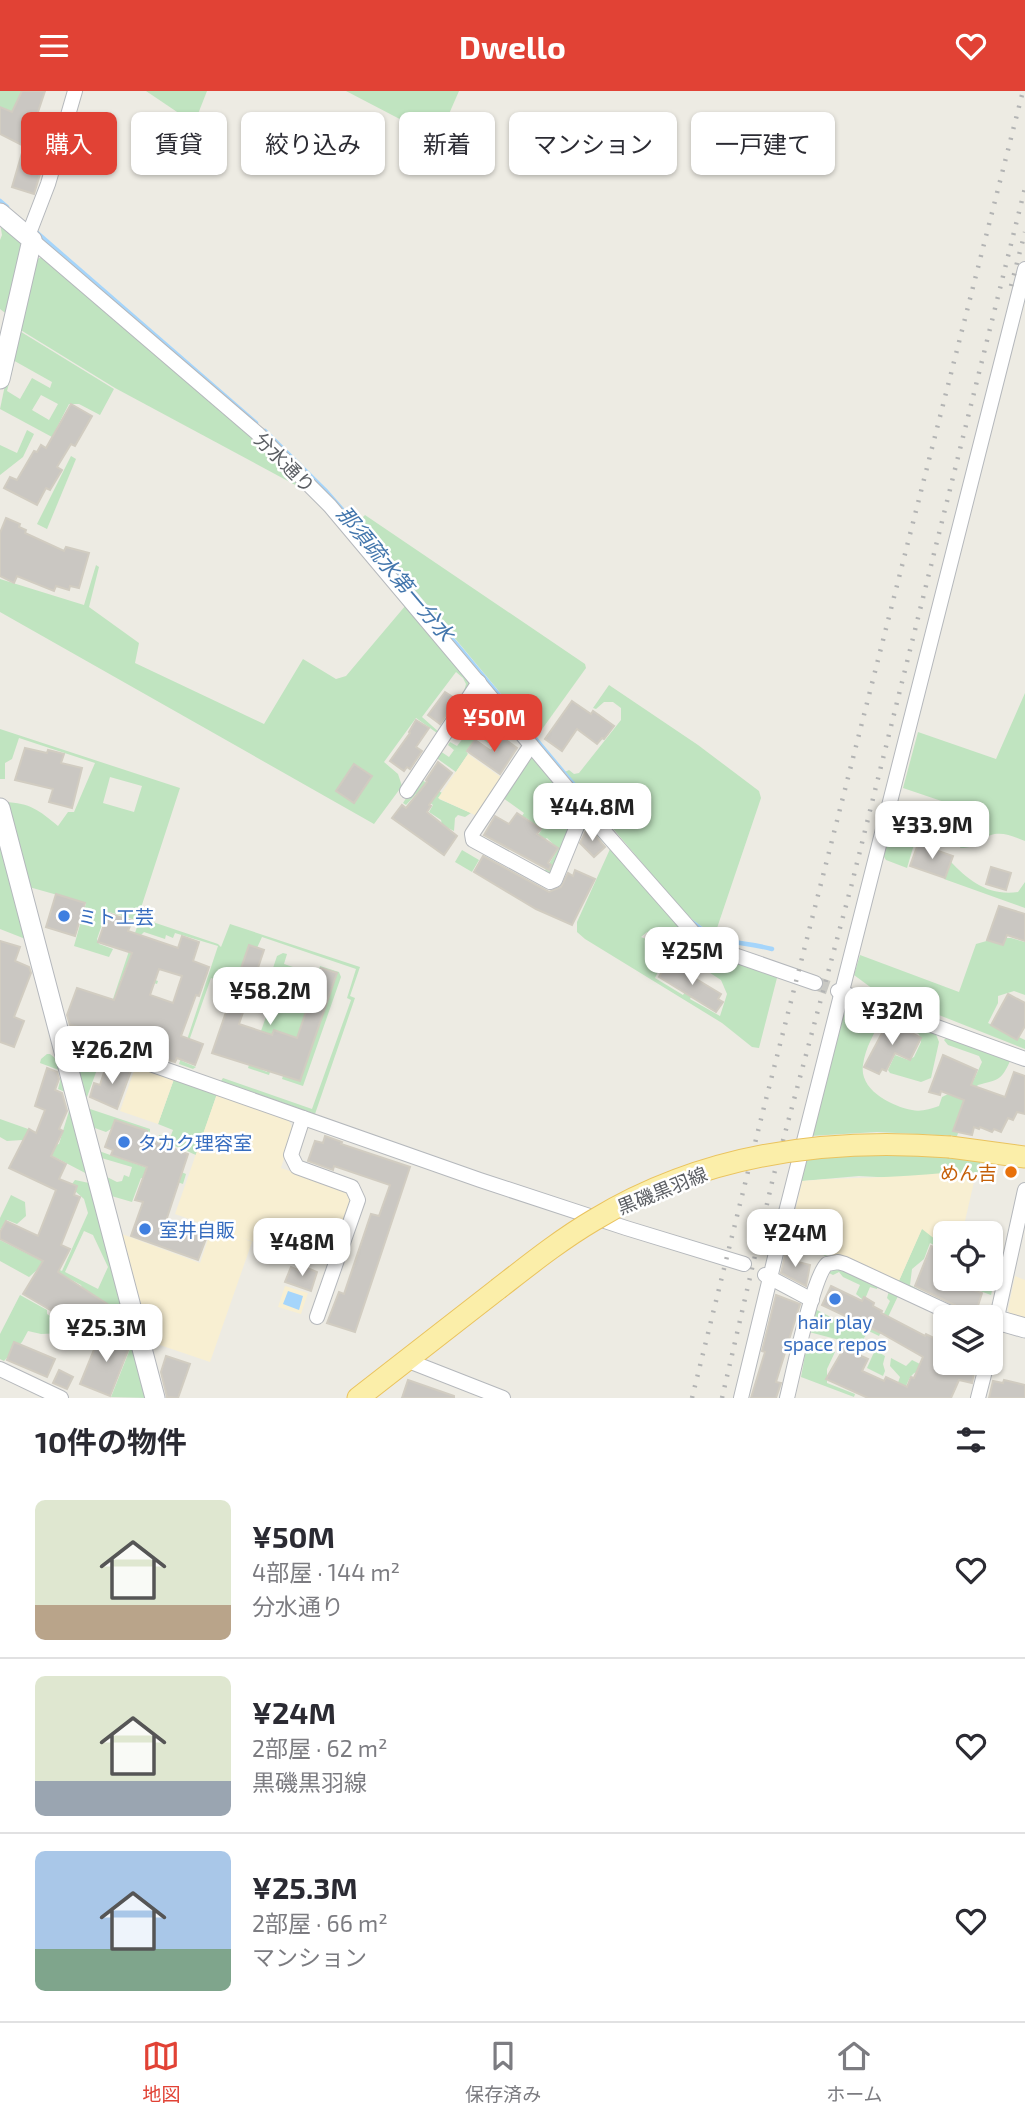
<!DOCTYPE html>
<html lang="ja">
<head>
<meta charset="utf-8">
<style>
  :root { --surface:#fff; --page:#f7f7f7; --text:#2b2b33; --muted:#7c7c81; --line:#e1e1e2; --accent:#e14235 }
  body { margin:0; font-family:"Exo 2","Noto Sans JP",sans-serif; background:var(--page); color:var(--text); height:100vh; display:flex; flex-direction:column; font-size:26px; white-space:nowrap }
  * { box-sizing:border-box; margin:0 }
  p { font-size:23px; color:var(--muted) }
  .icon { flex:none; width:38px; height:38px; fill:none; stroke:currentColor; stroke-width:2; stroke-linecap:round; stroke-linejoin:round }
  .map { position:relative; height:1307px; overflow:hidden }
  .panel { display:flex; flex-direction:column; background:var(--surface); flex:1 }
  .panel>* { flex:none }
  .banner { position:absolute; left:21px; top:21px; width:984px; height:63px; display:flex; gap:14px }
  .controls { position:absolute; left:933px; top:1130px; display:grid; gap:14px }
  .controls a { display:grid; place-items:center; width:70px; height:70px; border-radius:10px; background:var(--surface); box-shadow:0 2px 5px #0004; font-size:35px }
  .price { position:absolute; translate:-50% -60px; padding:0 16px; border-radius:14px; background:#fff; color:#222; font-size:23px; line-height:46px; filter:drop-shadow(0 2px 4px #0008) }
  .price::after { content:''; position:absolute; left:50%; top:42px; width:21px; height:16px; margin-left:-10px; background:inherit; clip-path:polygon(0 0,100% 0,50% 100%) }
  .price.current { background:var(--accent); color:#fff }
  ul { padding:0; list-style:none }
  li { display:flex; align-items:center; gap:21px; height:175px; padding:0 35px }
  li+li { border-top:2px solid var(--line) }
  li span { display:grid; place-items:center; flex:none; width:196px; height:140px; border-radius:10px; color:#555 }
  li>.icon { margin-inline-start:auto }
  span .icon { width:84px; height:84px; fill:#fffc; stroke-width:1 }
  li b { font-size:30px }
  h2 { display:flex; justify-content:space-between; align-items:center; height:84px; padding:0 35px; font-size:30px }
  .tag { padding:0 24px; border-radius:10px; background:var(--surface); box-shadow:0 2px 5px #0004; font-size:24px; line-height:63px }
  .tag.current { background:var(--accent); color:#fff }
  header { display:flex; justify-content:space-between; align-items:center; height:91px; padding:0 35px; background:var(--accent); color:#fff; font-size:32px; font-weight:700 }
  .tab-bar { display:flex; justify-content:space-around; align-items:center; height:98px; border-top:2px solid var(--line); background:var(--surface); font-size:19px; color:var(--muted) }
  .tab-bar a { display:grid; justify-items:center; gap:4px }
  .tab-bar .current { color:var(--accent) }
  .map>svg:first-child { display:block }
  .green { fill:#c0e4c0; fill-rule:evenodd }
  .sand { fill:#f8efd2 }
  .water { fill:#a5d5fb }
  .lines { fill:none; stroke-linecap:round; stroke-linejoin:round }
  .stream { stroke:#a5d5fb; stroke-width:4.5 }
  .building { fill:#cac7c2; stroke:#d1ccc1; stroke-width:2; fill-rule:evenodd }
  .street-tunnel { stroke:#c8c8c3; stroke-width:14; stroke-dasharray:14 7; stroke-linecap:butt }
  .street-casing { stroke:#b5b8bc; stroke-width:16 }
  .secondary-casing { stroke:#b4b7bc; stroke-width:21 }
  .primary-casing { stroke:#eac35e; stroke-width:23 }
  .street { stroke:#fff; stroke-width:14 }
  .secondary { stroke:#fff; stroke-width:19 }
  .primary { stroke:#fbeea9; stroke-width:21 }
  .rail { stroke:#b3b4b4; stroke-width:4.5; stroke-dasharray:2 9; stroke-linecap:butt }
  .primary-bridge-casing { stroke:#eac35e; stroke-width:23; stroke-linecap:butt }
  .primary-bridge { stroke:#fbeea9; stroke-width:21 }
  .shop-dot { fill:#3f7fe0; stroke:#fff; stroke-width:2.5 }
  .food-dot { fill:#e8710a; stroke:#fff; stroke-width:2.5 }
  .labels { text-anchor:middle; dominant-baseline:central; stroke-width:5; stroke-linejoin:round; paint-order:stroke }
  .street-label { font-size:19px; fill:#5b5e63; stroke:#fff }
  .shop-label { font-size:19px; fill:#366cbe; stroke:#fff; text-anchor:start }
  .food-label { font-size:19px; fill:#c56008; stroke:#fff; text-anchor:end }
  .water-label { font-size:21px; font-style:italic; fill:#4376ac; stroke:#fff }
</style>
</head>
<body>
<header><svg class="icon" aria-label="menu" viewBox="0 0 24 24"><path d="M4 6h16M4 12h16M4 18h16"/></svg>Dwello<svg class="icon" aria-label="heart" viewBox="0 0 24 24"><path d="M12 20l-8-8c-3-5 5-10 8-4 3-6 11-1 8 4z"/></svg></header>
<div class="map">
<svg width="1025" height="1307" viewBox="0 0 1025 1307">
  <rect width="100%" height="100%" fill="#edebe3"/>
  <!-- green -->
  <g class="green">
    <path d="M0,0H22L14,22L0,16Z"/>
    <path d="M146,0H207L196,28L189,29Z"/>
    <path d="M346,0H459L438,48Z"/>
    <path d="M0,132L18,147L21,154L8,224L0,218V149L2,144Z"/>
    <path d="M44,165L213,306L300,392L299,396L115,297L19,238L35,169Z"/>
    <path d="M18,239L114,298L100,324L79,313H69L52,346L0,318L9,275L13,277L7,300L20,308L32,287L50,297L52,291L11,268ZM41,304L58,313L49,329L32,319Z"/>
    <path d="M27,339L34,343L23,366L0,384V354L17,362Z"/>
    <path d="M71,365L76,368L47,438L37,433Z"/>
    <path d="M365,424L585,573L586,577L540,641L532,640L414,498L357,432Z"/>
    <path d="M96,474L99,476L89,516L139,552L135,572L264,633L303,568L336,588L346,585L406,514L473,592L468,602L464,600L466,593L463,587L456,581L422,626L440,642H437L416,627L384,671L398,683L402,695L374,733L0,521V488L84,514ZM354,673L372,685L354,712L345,706L350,699L341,693Z"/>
    <path d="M609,594L698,654L759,700L761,707L716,840C701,840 687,823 677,813L565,681L569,679L574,683L579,682L621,629V617L613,611H604L596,618L593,617Z"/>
    <path d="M1025,602V750C1009,744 997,738 981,749C973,755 971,757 960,757L971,720L903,697L918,641L996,668Z"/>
    <path d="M482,604L505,632L488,652L481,647L475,648L466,660L468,663L456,681L435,666L440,660L449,666L454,659L448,654L450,651L457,655L470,638L478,644L493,624L479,611L461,632L458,629L477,605Z"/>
    <path d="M0,638L180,697L138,826L218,853L221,856L230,833L360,876L350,905L355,907L315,1023L221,990L223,987L312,1018L351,909L347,907L356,878L262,846L257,857L249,854L235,895L211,887L182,970L196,976L193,978L179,973L218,855L175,842L173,847L166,844L165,848L144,841L140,845L129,880L158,890L157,893L124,882L120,891L125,892L112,916L101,948L100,947L139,830L109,821L106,822L97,848L99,853L113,858L109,866L74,855L86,812L29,796L5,711C30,712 39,719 58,735L68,721H74L95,672L19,647L12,668L5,672V688H0ZM110,686L142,695L134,721L103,712Z"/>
    <path d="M534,666L578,718L549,784L544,781L558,758L547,747L530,757L542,738L526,727L510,742L524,722L503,707L528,667Z"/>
    <path d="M419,687L442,702L439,708L471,722L465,726L458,724L455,727L454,740L442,734L441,729L429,721L433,714L419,703H416L406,714L403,712Z"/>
    <path d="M590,731L693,849L778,883L759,957L752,956L722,932L585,848L577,841V831L610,758L589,736L583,740L581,738L585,732ZM647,841L721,889L727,903L720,925L690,908L697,894L692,890L683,904L655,887L665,866L648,849L641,846Z"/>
    <path d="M895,735L904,737L915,750L907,777L886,769L883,764L886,748Z"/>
    <path d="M0,746L28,849L0,838Z"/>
    <path d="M462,759L479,769L472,781L455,771Z"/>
    <path d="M950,770C969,790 988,805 1018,801L1025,791V817L944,788Z"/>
    <path d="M997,847H1011L1025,851V904L1014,900L998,905V912L988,932L1025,949V958L873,898L854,884L860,864L959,901L976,853Z"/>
    <path d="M283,862L287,863L284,873L317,884L320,875L339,881L341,886L303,995L282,988L285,979L272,975L269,984L248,977L249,974L257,976L268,943L261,940L282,880L273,877L277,865ZM322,877L336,882L300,990L321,877ZM273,940L281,943L267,981L260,978Z"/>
    <path d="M846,908L935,941L939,951L931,987L921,991L890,982L888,979L895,964L908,969L914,966L921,951L919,943L888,927H882C875,941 865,957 863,974C859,999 892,1015 912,1019C921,1021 930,1018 939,1015L942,1006L962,996L971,995L982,971L979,965L948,954L944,949L949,944L1011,968C1001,990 1000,988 978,994L973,999L957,1045L877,1041L810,1045Z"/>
    <path d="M75,952L103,962L87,1006L82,1004L71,954Z"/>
    <path d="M47,963H50L62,973L89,1084L22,1049L7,1050L0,1046V1028L31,1039L34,1045L55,1054L59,1053L69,1020L65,1001L58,998L61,986L59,979L40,972L41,968Z"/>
    <path d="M174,988L217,1003L196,1064C182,1058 166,1047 153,1059L159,1044L170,1047L173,1039L158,1033Z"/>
    <path d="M87,1017L150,1038V1041C135,1036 120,1031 106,1041L92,1036Z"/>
    <path d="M96,1059L176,1087L179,1080L186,1083L183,1093L163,1086L158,1090L141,1087L132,1111L108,1104L104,1087L107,1086L117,1091L122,1090L124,1084L129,1086L132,1076L98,1066Z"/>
    <path d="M857,1062L944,1065L981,1069L978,1081L968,1082L896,1087L859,1085L802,1090L798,1088L803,1067Z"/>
    <path d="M75,1089L89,1092L126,1220L114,1224L103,1231H99L81,1194L68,1187L64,1194L37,1179L29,1186L0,1170V1149L62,1180L88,1122L84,1108L75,1100L77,1095L72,1093ZM84,1140L93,1144L108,1176L98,1198L65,1181Z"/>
    <path d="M11,1104L25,1111L26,1125L17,1133L7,1129L0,1139V1127Z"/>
    <path d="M922,1137L945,1156V1160L930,1152L924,1168L912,1178L910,1194L945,1212V1214L898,1192Z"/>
    <path d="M791,1138C807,1142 822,1148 830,1163L825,1165C816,1161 810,1150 800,1148C796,1148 792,1148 788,1148Z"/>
    <path d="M837,1176L878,1194L877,1198L870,1196L865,1208L877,1237L890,1210L887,1207L889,1200L898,1205L879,1245L850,1231L862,1208L856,1203L860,1194L843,1186L839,1181L833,1184L829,1182Z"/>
    <path d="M991,1180L996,1182L991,1204L952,1190L990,1188Z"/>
    <path d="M20,1204L47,1219V1223L66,1235L64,1242L41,1243L28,1240L22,1251L4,1270L0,1268V1243Z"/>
    <path d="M815,1218L866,1244L862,1250L851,1252L809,1241Z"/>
    <path d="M119,1230L130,1235L149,1307L111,1306L130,1258L128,1246L120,1243L115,1249L101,1243L112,1233Z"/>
    <path d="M808,1248L829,1255L835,1261L827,1278V1292L855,1303L854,1306L801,1286Z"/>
    <path d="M875,1259L885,1265L883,1273L885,1280L883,1285L867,1277Z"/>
    <path d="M891,1267L906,1275L912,1269L930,1278C908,1279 909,1289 902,1307L893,1306L900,1286L890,1275Z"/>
  </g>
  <!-- sand -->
  <g class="sand">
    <path d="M468,663L502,687L477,725L438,707Z"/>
    <path d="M136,974L174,988L158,1033L120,1020Z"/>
    <path d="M217,1003L288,1027L293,1039L281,1077L345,1099L350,1111L334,1156L302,1145L295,1165L239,1146L252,1151L210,1271L148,1250L119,1142L200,1172L212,1136L175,1123Z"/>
    <path d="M944,1082H976L962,1143H945V1156L922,1138L898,1192L855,1170L830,1163C822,1148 807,1142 791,1138L802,1090C849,1086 896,1087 944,1082Z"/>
    <path d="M1015,1185L1025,1189V1227L1009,1222L1008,1218Z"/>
    <path d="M285,1195L308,1202L301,1223L278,1216Z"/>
  </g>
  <!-- water -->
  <path class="water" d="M288,1200L303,1205L299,1219L283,1213Z"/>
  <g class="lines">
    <!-- stream -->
    <g class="stream">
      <path d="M0,110L7,116"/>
      <path d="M35,140L256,332"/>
      <path d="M265,340L325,399L376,457L610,737"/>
      <path d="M692,831C723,856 738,849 772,858"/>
    </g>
  </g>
  <!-- building -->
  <g class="building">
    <path d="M22,0H45L34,33L53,40L34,103L12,96L24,55L0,43V16L12,21Z"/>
    <path d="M71,313L92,325L75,355L71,353L57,376L62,379L50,399L46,397L37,414L4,397L10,386L17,389L34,360L37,361L41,354L46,357Z"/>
    <path d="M6,427L20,433L19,436L26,439L25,442L64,460L66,456L89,462L79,497L70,495L69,499L56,495L54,500L17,485L14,492L0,485V442Z"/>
    <path d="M445,601L456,608L440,633L428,624Z"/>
    <path d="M572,610L591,623L593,620L614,635L604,648L602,647L597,653L577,638L562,660L545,648Z"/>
    <path d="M416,629L429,637L416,656L422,660L410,678L407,676L404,680L390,670L410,642L409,641Z"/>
    <path d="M502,646L517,657L500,683L467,660L475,649L491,660Z"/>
    <path d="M25,657L47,662L48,659L64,663L61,672L82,677L72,717L49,711L53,698L15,689Z"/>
    <path d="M438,671L452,682L429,714L431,715L427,721L457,745L444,764L392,727L402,714L406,717L427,691L426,689Z"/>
    <path d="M354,673L372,685L354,712L336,700Z"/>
    <path d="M517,722L541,738L537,743L558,757L548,772L551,774L549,779L484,744L495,725L509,733Z"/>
    <path d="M588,736L605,756L594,766L580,752Z"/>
    <path d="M918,753L953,765L945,787L910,775Z"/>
    <path d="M483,765L549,801L561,796L568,782L573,785L575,779L595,788L572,834L536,818L474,781Z"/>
    <path d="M991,776L1011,782L1006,799L986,793Z"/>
    <path d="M56,803L85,812L75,845L46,836Z"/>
    <path d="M999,815L1025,823V850L1007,844L1003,854L987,849Z"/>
    <path d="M108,822L132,830L128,840L178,857L182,845L199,851L193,870L209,876L199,905L196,904L181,945L203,953L195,974L177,967L175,971L151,963L153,955L96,937L95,940L70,934L67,924L77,897L114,909L132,862L98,851ZM159,878L182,885L173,912L150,904Z"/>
    <path d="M0,850L20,856L15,870L29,876L31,882L14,926L24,930L14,956L0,951Z"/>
    <path d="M249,854L264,859L239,933L272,944L274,939L297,947L321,877L337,882L300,990L212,962Z"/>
    <path d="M668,871L721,903L718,908L723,911L716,921L659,886Z"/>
    <path d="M1008,903L1025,912V935L1017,949L991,934Z"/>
    <path d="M889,929L908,936L906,939L921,947L910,969L895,962L886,980L882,978L879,983L864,976Z"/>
    <path d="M943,964L977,979L971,994L1005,1006L1014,981L1025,985V1023L1017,1021L1013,1029L1008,1027L1001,1041L994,1038L992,1041L980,1036L979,1038L974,1036L972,1044L953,1040L964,1009L941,1000L940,1004L929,1001Z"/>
    <path d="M120,973L132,977L117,1018L90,1006L94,992L100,994L106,975L118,979Z"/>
    <path d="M47,977L57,981L59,988L55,999L62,1002L67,1020L59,1038L63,1040L51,1065L66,1073L59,1088L77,1095L74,1104L80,1106L61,1154L70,1158L58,1181L109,1214L94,1240L54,1217L52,1220L23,1203L43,1170L0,1148V1141L6,1130L38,1145L56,1099L9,1077L29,1038L36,1042L45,1019L35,1015Z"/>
    <path d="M115,1029L147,1040L145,1047L188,1063L166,1130L207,1145L198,1169L131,1145L143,1111L135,1109L147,1076L111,1064L113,1059L105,1056Z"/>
    <path d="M325,1045L342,1051L341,1053L410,1076L355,1241L327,1232L339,1201L344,1203L371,1123L379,1125L390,1094L334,1075L333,1079L308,1070L315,1050L323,1052Z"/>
    <path d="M931,1155L945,1161V1189L982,1202L975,1224L915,1195Z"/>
    <path d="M786,1160L800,1165L798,1171L810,1174L806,1195L781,1182Z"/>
    <path d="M300,1174L317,1181L311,1200L285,1191L291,1176L298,1179Z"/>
    <path d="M831,1195L862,1210L864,1206L874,1212L873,1215L882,1220L881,1222L925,1245L926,1243L942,1251L937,1262L945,1264V1272H976L972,1292L959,1289L951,1307H868L826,1288L844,1257L868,1268L862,1280L884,1290L886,1286L907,1296L911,1286L914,1287L923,1266L881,1242L822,1214Z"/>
    <path d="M776,1204L800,1213L776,1291L781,1292L776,1307H751L765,1261L762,1260Z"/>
    <path d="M100,1244L116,1251L119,1244L127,1247L129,1257L110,1305L80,1293Z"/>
    <path d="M14,1251L55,1268L47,1286L7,1269Z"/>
    <path d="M166,1265L190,1273L178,1307L167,1306L161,1281Z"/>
    <path d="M59,1279L73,1286L67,1298L53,1292Z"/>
    <path d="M408,1289L454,1305V1307H402Z"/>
    <path d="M1004,1289L1025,1294V1307H989L993,1290L1003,1292Z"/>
  </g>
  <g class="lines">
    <!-- street-tunnel -->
    <path class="street-tunnel" d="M815,892L838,900"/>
    <defs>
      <g id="street">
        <path d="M28,145L48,93L75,0"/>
        <path d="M32,149L257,342L330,415L594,729L698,847L723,860L815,892"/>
        <path d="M531,654L472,743L473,749L550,791L555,789L584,718"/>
        <path d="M407,700L479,591"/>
        <path d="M838,900L1025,968"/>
        <path d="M59,941L480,1089L626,1137L744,1173"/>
        <path d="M303,1027L291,1064L297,1076L352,1096L358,1109L317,1226"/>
        <path d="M765,1184L812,1209"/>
        <path d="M990,1258L1025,1099"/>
        <path d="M406,1269L503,1307"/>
        <path d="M0,1278L61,1307"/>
        <path d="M741,1307L784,1129L1025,178"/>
        <path d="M787,1307C793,1283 813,1185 827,1173L838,1171L845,1173L961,1227"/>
        <path d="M978,1307L987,1272"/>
      </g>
      <g id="secondary">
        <path d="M0,122L32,149L0,288"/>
        <path d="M0,717L155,1307"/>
        <path d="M997,1229L1025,1237"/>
      </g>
      <g id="primary">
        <path d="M950,1056L1025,1066"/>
        <path d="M358,1307L498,1198"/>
      </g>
    </defs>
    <!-- street casing -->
    <use href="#street" class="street-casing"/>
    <!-- secondary casing -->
    <use href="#secondary" class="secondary-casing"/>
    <!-- primary casing -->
    <use href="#primary" class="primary-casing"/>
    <!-- street -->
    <use href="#street" class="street"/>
    <!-- secondary -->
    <use href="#secondary" class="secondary"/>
    <!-- primary -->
    <use href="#primary" class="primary"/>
    <!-- rail -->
    <g class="rail">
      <path d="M1011,195L1025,141"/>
      <path d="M692,1307L762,1024L1023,0"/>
      <path d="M722,1307L773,1087L851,796L1025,97"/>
    </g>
    <defs>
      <path id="primary-bridge" d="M498,1198C529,1174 560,1149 594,1129C703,1063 825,1046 950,1056"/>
    </defs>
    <!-- primary-bridge casing -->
    <use href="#primary-bridge" class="primary-bridge-casing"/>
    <!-- primary-bridge -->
    <use href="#primary-bridge" class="primary-bridge"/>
  </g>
  <!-- markers -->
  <g class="shop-dot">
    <circle cx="64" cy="825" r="7"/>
    <circle cx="124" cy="1051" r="7"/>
    <circle cx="145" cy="1138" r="7"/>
    <circle cx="835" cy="1208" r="7"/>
  </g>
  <circle class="food-dot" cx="1011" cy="1081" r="7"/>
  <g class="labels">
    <!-- street labels -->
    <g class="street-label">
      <text transform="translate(285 371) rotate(45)">分水通り</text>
      <text transform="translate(662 1099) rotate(-22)">黒磯黒羽線</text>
    </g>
    <!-- shop labels -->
    <g class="shop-label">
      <text x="78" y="825">ミト工芸</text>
      <text x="138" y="1051">タカク理容室</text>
      <text x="159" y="1138">室井自販</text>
      <text x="835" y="1230" text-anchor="middle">hair play<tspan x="835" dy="22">space repos</tspan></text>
    </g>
    <!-- food labels -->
    <g class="food-label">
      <text x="997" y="1081">めん吉</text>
    </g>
    <!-- water labels -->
    <g class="water-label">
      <text transform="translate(396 482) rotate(50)">那須疏水第一分水</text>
    </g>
  </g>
</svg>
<div class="controls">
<a><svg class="icon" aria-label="locate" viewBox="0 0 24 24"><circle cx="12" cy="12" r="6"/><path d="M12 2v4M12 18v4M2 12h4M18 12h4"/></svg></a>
<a><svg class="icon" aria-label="layers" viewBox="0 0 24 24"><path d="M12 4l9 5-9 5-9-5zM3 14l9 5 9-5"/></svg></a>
</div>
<b class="price current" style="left:494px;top:663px">¥50M</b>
<b class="price" style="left:592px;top:752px">¥44.8M</b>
<b class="price" style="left:932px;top:770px">¥33.9M</b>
<b class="price" style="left:692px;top:896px">¥25M</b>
<b class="price" style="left:270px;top:936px">¥58.2M</b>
<b class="price" style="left:892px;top:956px">¥32M</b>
<b class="price" style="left:112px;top:995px">¥26.2M</b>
<b class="price" style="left:795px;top:1178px">¥24M</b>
<b class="price" style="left:302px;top:1187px">¥48M</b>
<b class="price" style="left:106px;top:1273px">¥25.3M</b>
<div class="banner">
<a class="tag current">購入</a>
<a class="tag">賃貸</a>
<a class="tag">絞り込み</a>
<a class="tag">新着</a>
<a class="tag">マンション</a>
<a class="tag">一戸建て</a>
</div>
</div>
<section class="panel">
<h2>10件の物件<svg class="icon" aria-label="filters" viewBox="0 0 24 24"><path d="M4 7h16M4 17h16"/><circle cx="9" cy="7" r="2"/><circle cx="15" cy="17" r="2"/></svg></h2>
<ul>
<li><span style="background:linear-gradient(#dfe7d0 75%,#b9a48a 0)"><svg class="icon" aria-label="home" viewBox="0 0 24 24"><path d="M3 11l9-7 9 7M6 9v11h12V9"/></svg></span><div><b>¥50M</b><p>4部屋 · 144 m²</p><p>分水通り</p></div><svg class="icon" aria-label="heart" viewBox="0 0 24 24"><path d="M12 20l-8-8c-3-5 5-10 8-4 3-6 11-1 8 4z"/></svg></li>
<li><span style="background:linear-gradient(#dfe7d0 75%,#9aa5b1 0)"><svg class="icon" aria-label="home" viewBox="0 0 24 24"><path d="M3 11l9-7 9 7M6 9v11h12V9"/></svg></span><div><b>¥24M</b><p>2部屋 · 62 m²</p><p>黒磯黒羽線</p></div><svg class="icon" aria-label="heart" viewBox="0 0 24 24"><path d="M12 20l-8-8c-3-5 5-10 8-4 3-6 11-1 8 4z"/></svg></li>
<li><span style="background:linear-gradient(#a9c7e8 70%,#7fa58c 0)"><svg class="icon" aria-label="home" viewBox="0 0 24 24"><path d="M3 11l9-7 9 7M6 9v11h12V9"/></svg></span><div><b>¥25.3M</b><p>2部屋 · 66 m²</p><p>マンション</p></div><svg class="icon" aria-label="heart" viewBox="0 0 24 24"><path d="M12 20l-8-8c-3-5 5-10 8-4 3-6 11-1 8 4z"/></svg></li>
</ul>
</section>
<nav class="tab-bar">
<a class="current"><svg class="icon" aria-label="map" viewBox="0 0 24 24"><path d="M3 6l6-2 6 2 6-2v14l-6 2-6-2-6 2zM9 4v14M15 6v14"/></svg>地図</a>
<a><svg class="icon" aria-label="saved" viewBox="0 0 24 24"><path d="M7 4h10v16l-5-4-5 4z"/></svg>保存済み</a>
<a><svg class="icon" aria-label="home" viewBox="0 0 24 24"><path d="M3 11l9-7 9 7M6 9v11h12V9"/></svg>ホーム</a>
</nav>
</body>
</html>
